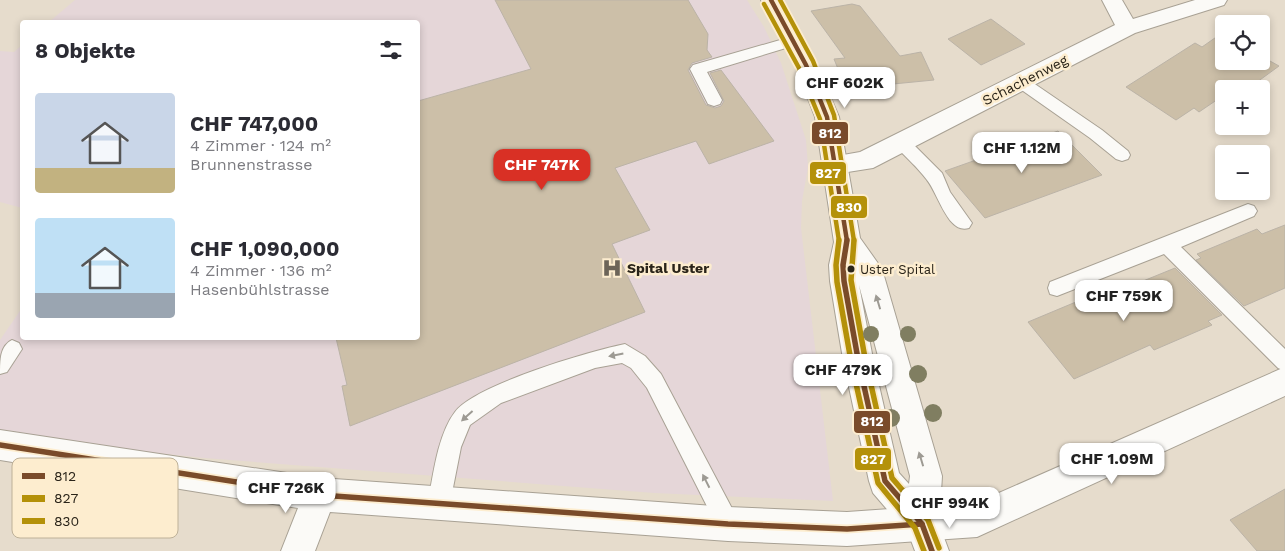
<!DOCTYPE html>
<html lang="de">
<head>
<meta charset="utf-8">
<style>
  :root { --surface:#fff; --page:#f7f7f7; --text:#2b2b33; --muted:#7c7c81; --accent:#d93025 }
  body { margin:0; font-family:"Work Sans",sans-serif; background:var(--page); color:var(--text); height:100vh; display:flex; flex-direction:column; font-size:19px; white-space:nowrap }
  * { box-sizing:border-box; margin:0 }
  p { font-size:16px; color:var(--muted) }
  .icon { flex:none; width:28px; height:28px; fill:none; stroke:currentColor; stroke-width:2; stroke-linecap:round; stroke-linejoin:round }
  .map { position:relative; flex:1; overflow:hidden }
  .sheet { position:absolute; left:20px; top:20px; width:400px; height:320px; display:flex; flex-direction:column; background:var(--surface); border-radius:5px; box-shadow:0 2px 8px #0003 }
  .sheet>* { flex:none }
  .controls { position:absolute; left:1215px; top:15px; display:grid; gap:10px }
  .controls a { display:grid; place-items:center; width:55px; height:55px; border-radius:5px; background:var(--surface); box-shadow:0 2px 8px #0003; font-size:25px }
  .price { position:absolute; translate:-50% -42px; padding:0 11px; border-radius:10px; background:#fff; color:#222; font-size:16px; line-height:32px; filter:drop-shadow(0 1px 2px #0008) }
  .price::after { content:''; position:absolute; left:50%; top:30px; width:15px; height:11px; margin-left:-8px; background:inherit; clip-path:polygon(0 0,100% 0,50% 100%) }
  .price.on { background:var(--accent); color:#fff }
  ul { padding:0; list-style:none }
  li { display:flex; align-items:center; gap:15px; height:125px; padding:0 15px }
  li span { display:grid; place-items:center; flex:none; width:140px; height:100px; border-radius:5px; color:#555 }
  li>.icon { margin-inline-start:auto }
  span .icon { width:60px; height:60px; fill:#fffc; stroke-width:1 }
  li b { font-size:21px }
  h2 { display:flex; justify-content:space-between; align-items:center; height:60px; padding:0 15px; font-size:21px }
  .map>svg:first-child { display:block }
  .medical { fill:#e5d6d8 }
  .building { fill:#ccbfa8; stroke:#bbb3a7 }
  .lines { fill:none; stroke-linecap:round; stroke-linejoin:round }
  .service-casing { stroke:#a8a194; stroke-width:2 }
  .minor-casing { stroke:#a8a194; stroke-width:2 }
  .secondary-casing { stroke:#a8a194; stroke-width:2 }
  .service { fill:#fbfaf7; fill-rule:evenodd }
  .minor { fill:#fbfaf7; fill-rule:evenodd }
  .secondary { fill:#fbfaf7; fill-rule:evenodd }
  .bus-1-far1-casing { stroke:#fdedcf; stroke-width:8 }
  .bus-1-casing { stroke:#fdedcf; stroke-width:9 }
  .bus-2-far1-casing { stroke:#fdedcf; stroke-width:8 }
  .bus-2-casing { stroke:#fdedcf; stroke-width:9 }
  .bus-3-far1-casing { stroke:#fdedcf; stroke-width:8 }
  .bus-3-casing { stroke:#fdedcf; stroke-width:9 }
  .bus-1-far1 { stroke:#7a4b2a; stroke-width:4.5 }
  .bus-1 { stroke:#7a4b2a; stroke-width:5.5 }
  .bus-2-far1 { stroke:#b49109; stroke-width:4.5 }
  .bus-2 { stroke:#b49109; stroke-width:5.5 }
  .bus-3-far1 { stroke:#b49109; stroke-width:4.5 }
  .bus-3 { stroke:#b49109; stroke-width:5.5 }
  .tree { fill:#807e61 }
  .oneway { fill:#9d9a93 }
  .bus-dot { fill:#2a2419; stroke:#fdedcf; stroke-width:2 }
  .labels { text-anchor:middle; dominant-baseline:central; stroke-width:5; stroke-linejoin:round; paint-order:stroke }
  .bus-label { font-size:13px; fill:#2a2419; stroke:#fdedcf; text-anchor:start }
  .street-label { font-size:14px; fill:#2a2419; stroke:#fdedcf }
  .poi-label { font-size:14px; font-weight:bold; fill:#2a2419; stroke:#fdedcf; text-anchor:start }
  .key { fill:#fdedcf; stroke:#beb198; stroke-width:1 }
  .key-label { font-size:14px; fill:#2a2419 }
  .line-badge { stroke:#fdedcf; stroke-width:2 }
  .badge-label { font-size:14px; text-anchor:middle; font-weight:bold; fill:#fff }
</style>
</head>
<body>
<div class="map">
<svg width="1285" height="551" viewBox="0 0 1285 551">
  <rect width="100%" height="100%" fill="#e6dccc"/>
  <!-- medical -->
  <g class="medical">
    <path d="M75,0H747L764,27L781,63L806,140L808,167L802,201L801,228L833,501L654,493L204,458L110,448L0,431V340L22,308V338H418V22H49Z"/>
    <path d="M22,45V208L0,202V51L14,52Z"/>
  </g>
  <!-- building -->
  <g class="building">
    <path d="M495,0H688L708,34L707,50L712,57L692,63L688,70L706,105L715,108L721,106L724,101L710,73L721,70L774,141L709,164L696,141L615,168L650,230L612,244L645,312L350,426L342,386L347,385L336,338H418V101L531,69Z"/>
    <path d="M852,4L860,6L900,56L921,52L934,80L893,84L894,86L847,91L834,59L845,58L811,11Z"/>
    <path d="M991,19L1025,44L981,65L948,39Z"/>
    <path d="M1222,33L1224,61H1261V56L1279,66L1253,85L1247,81L1236,89H1224V95L1199,112L1194,108L1176,120L1126,87L1195,43L1202,47Z"/>
    <path d="M1058,131L1102,175L985,218L945,171Z"/>
    <path d="M1285,225V288L1244,306L1196,260L1201,258L1197,254L1257,229L1262,234Z"/>
    <path d="M1175,268L1222,315L1208,321L1212,325L1154,350L1150,345L1074,379L1028,322L1095,294L1099,299Z"/>
    <path d="M1285,489V551H1257L1230,520Z"/>
  </g>
  <g class="lines">
    <defs>
      <g id="service">
        <path d="M794,36L799,38L801,41L799,44L707,72L722,100L720,104L714,106L708,104L690,69L693,65Z"/>
        <path d="M1021,77L1026,78L1102,130L1128,151L1130,155L1128,159L1122,161L1116,159L1090,138L1016,86L1013,82L1016,78Z"/>
        <path d="M901,136L907,138L942,173L950,192L972,223L969,228C948,235 938,193 927,180C918,168 906,157 895,146L893,142L895,138Z"/>
        <path d="M1248,204L1254,206L1257,211L1254,216L1181,247L1285,349V371L1278,368L1164,254L1057,296L1050,294L1048,288L1050,282Z"/>
        <path d="M12,340L19,343L22,349L7,372L0,374C0,360 0,346 12,340Z"/>
        <path d="M625,344L645,356L661,374L736,516L740,524L736,532L728,536L720,532L647,388L631,368L622,363L595,368L501,403L470,425L461,447L450,503L447,511L439,514L431,511L428,503C433,475 438,434 455,412C475,385 590,351 625,344Z"/>
      </g>
      <g id="minor">
        <path d="M1102,0H1122L1133,19L1195,0H1227L1224,5L1135,33L873,168L835,174L826,172L823,165L826,158L860,152L1115,25Z"/>
        <path d="M1285,367V396L977,537L847,546L728,541L330,512L315,551H281L298,508L0,460V430L320,478L728,507L847,512L976,503Z"/>
      </g>
      <path id="secondary" d="M761,0H781L817,65L839,117L860,238L882,269L942,476L939,524L949,551H915L909,535L873,493L869,481L843,359L830,281L829,265L834,242L815,117L795,65ZM859,285L910,476L909,484L899,473L873,359Z"/>
    </defs>
    <!-- service casing -->
    <use href="#service" class="service-casing"/>
    <!-- minor casing -->
    <use href="#minor" class="minor-casing"/>
    <!-- secondary casing -->
    <use href="#secondary" class="secondary-casing"/>
    <!-- service -->
    <use href="#service" class="service"/>
    <!-- minor -->
    <use href="#minor" class="minor"/>
    <!-- secondary -->
    <use href="#secondary" class="secondary"/>
    <defs>
      <path id="bus-1-far1" d="M771,0L806,65L827,117L847,241"/>
      <g id="bus-1">
        <path d="M847,240L843,265L844,281L858,359L885,481L922,524L932,551"/>
        <path d="M0,445L320,495L728,524L847,529L922,524"/>
      </g>
      <path id="bus-2-far1" d="M764,4L799,68L820,119L839,241"/>
      <path id="bus-2" d="M839,240L836,265L837,282L851,361L878,483L915,528L924,551"/>
      <path id="bus-3-far1" d="M780,0L813,61L834,115L854,241"/>
      <path id="bus-3" d="M854,240L851,280L865,358L892,478L928,520L939,548"/>
    </defs>
    <!-- bus-1-far1 casing -->
    <use href="#bus-1-far1" class="bus-1-far1-casing"/>
    <!-- bus-1 casing -->
    <use href="#bus-1" class="bus-1-casing"/>
    <!-- bus-2-far1 casing -->
    <use href="#bus-2-far1" class="bus-2-far1-casing"/>
    <!-- bus-2 casing -->
    <use href="#bus-2" class="bus-2-casing"/>
    <!-- bus-3-far1 casing -->
    <use href="#bus-3-far1" class="bus-3-far1-casing"/>
    <!-- bus-3 casing -->
    <use href="#bus-3" class="bus-3-casing"/>
    <!-- bus-1-far1 -->
    <use href="#bus-1-far1" class="bus-1-far1"/>
    <!-- bus-1 -->
    <use href="#bus-1" class="bus-1"/>
    <!-- bus-2-far1 -->
    <use href="#bus-2-far1" class="bus-2-far1"/>
    <!-- bus-2 -->
    <use href="#bus-2" class="bus-2"/>
    <!-- bus-3-far1 -->
    <use href="#bus-3-far1" class="bus-3-far1"/>
    <!-- bus-3 -->
    <use href="#bus-3" class="bus-3"/>
  </g>
  <!-- trees -->
  <g class="tree">
    <circle cx="871" cy="334" r="8"/>
    <circle cx="908" cy="334" r="8"/>
    <circle cx="918" cy="374" r="9"/>
    <circle cx="880" cy="376" r="9"/>
    <circle cx="933" cy="413" r="9"/>
    <circle cx="891" cy="418" r="9"/>
  </g>
  <!-- one-way arrows -->
  <defs><path id="oneway-solid" d="M-6-.8H1V-3.2L6.5 0L1 3.2V.8H-6Z" transform="scale(1.25)"/></defs>
  <g class="oneway">
    <use href="#oneway-solid" transform="translate(878 302) rotate(-107)"/>
    <use href="#oneway-solid" transform="translate(616 355) rotate(169)"/>
    <use href="#oneway-solid" transform="translate(467 416) rotate(138)"/>
    <use href="#oneway-solid" transform="translate(921 459) rotate(-107)"/>
    <use href="#oneway-solid" transform="translate(706 481) rotate(-117)"/>
  </g>
  <!-- icons -->
  <defs>
    <symbol id="hospital-bare" viewBox="-9 -9 18 18"><path d="M-5-5h3v3.5h4V-5h3V5h-3V1.5h-4V5h-3Z" fill="#6c6458" stroke="#fdedcf" stroke-width="2.5" paint-order="stroke"/></symbol>
  </defs>
  <g fill-rule="evenodd">
    <use href="#hospital-bare" x="598" y="254" width="28" height="28"/>
  </g>
  <!-- markers -->
  <circle class="bus-dot" cx="851" cy="269" r="4.5"/>
  <g class="labels">
    <!-- bus labels -->
    <g class="bus-label">
      <text x="860" y="269">Uster Spital</text>
    </g>
    <!-- street labels -->
    <g class="street-label">
      <text transform="translate(1025 80) rotate(-27)">Schachenweg</text>
    </g>
    <!-- poi labels -->
    <g class="poi-label">
      <text x="627" y="268">Spital Uster</text>
    </g>
  </g>
  <!-- legend -->
  <rect x="12" y="458" width="166" height="80" rx="8" class="key"/>
  <rect x="22" y="473" width="23" height="6" fill="#7a4b2a"/>
  <rect x="22" y="495" width="23" height="7" fill="#b49109"/>
  <rect x="22" y="518" width="23" height="6" fill="#b49109"/>
  <g class="key-label">
    <text x="54" y="481">812</text>
    <text x="54" y="503">827</text>
    <text x="54" y="526">830</text>
  </g>
  <g class="line-badge">
    <rect x="811" y="121" width="38" height="24" rx="5" fill="#7a4b2a"/>
    <rect x="809" y="161" width="38" height="24" rx="5" fill="#b49109"/>
    <rect x="830" y="195" width="38" height="24" rx="5" fill="#b49109"/>
    <rect x="853" y="410" width="38" height="24" rx="5" fill="#7a4b2a"/>
    <rect x="854" y="447" width="38" height="24" rx="5" fill="#b49109"/>
  </g>
  <g class="badge-label">
    <text x="830" y="138">812</text>
    <text x="828" y="178">827</text>
    <text x="849" y="212">830</text>
    <text x="872" y="426">812</text>
    <text x="873" y="464">827</text>
  </g>
</svg>
<div class="controls">
<a><svg class="icon" aria-label="locate" viewBox="0 0 24 24"><circle cx="12" cy="12" r="6"/><path d="M12 2v4M12 18v4M2 12h4M18 12h4"/></svg></a>
<a>+</a>
<a>−</a>
</div>
<b class="price" style="left:845px;top:109px">CHF 602K</b>
<b class="price" style="left:1022px;top:174px">CHF 1.12M</b>
<b class="price on" style="left:542px;top:191px">CHF 747K</b>
<b class="price" style="left:1124px;top:322px">CHF 759K</b>
<b class="price" style="left:843px;top:396px">CHF 479K</b>
<b class="price" style="left:1112px;top:485px">CHF 1.09M</b>
<b class="price" style="left:286px;top:514px">CHF 726K</b>
<b class="price" style="left:950px;top:529px">CHF 994K</b>
<section class="sheet">
<h2>8 Objekte<svg class="icon" aria-label="filters" viewBox="0 0 24 24"><path d="M4 7h16M4 17h16"/><circle cx="9" cy="7" r="2"/><circle cx="15" cy="17" r="2"/></svg></h2>
<ul>
<li><span style="background:linear-gradient(#c9d6e8 75%,#c2b280 0)"><svg class="icon" aria-label="home" viewBox="0 0 24 24"><path d="M3 11l9-7 9 7M6 9v11h12V9"/></svg></span><div><b>CHF 747,000</b><p>4 Zimmer · 124 m²</p><p>Brunnenstrasse</p></div></li>
<li><span style="background:linear-gradient(#bfe0f5 75%,#9aa5b1 0)"><svg class="icon" aria-label="home" viewBox="0 0 24 24"><path d="M3 11l9-7 9 7M6 9v11h12V9"/></svg></span><div><b>CHF 1,090,000</b><p>4 Zimmer · 136 m²</p><p>Hasenbühlstrasse</p></div></li>
</ul>
</section>
</div>
</body>
</html>
